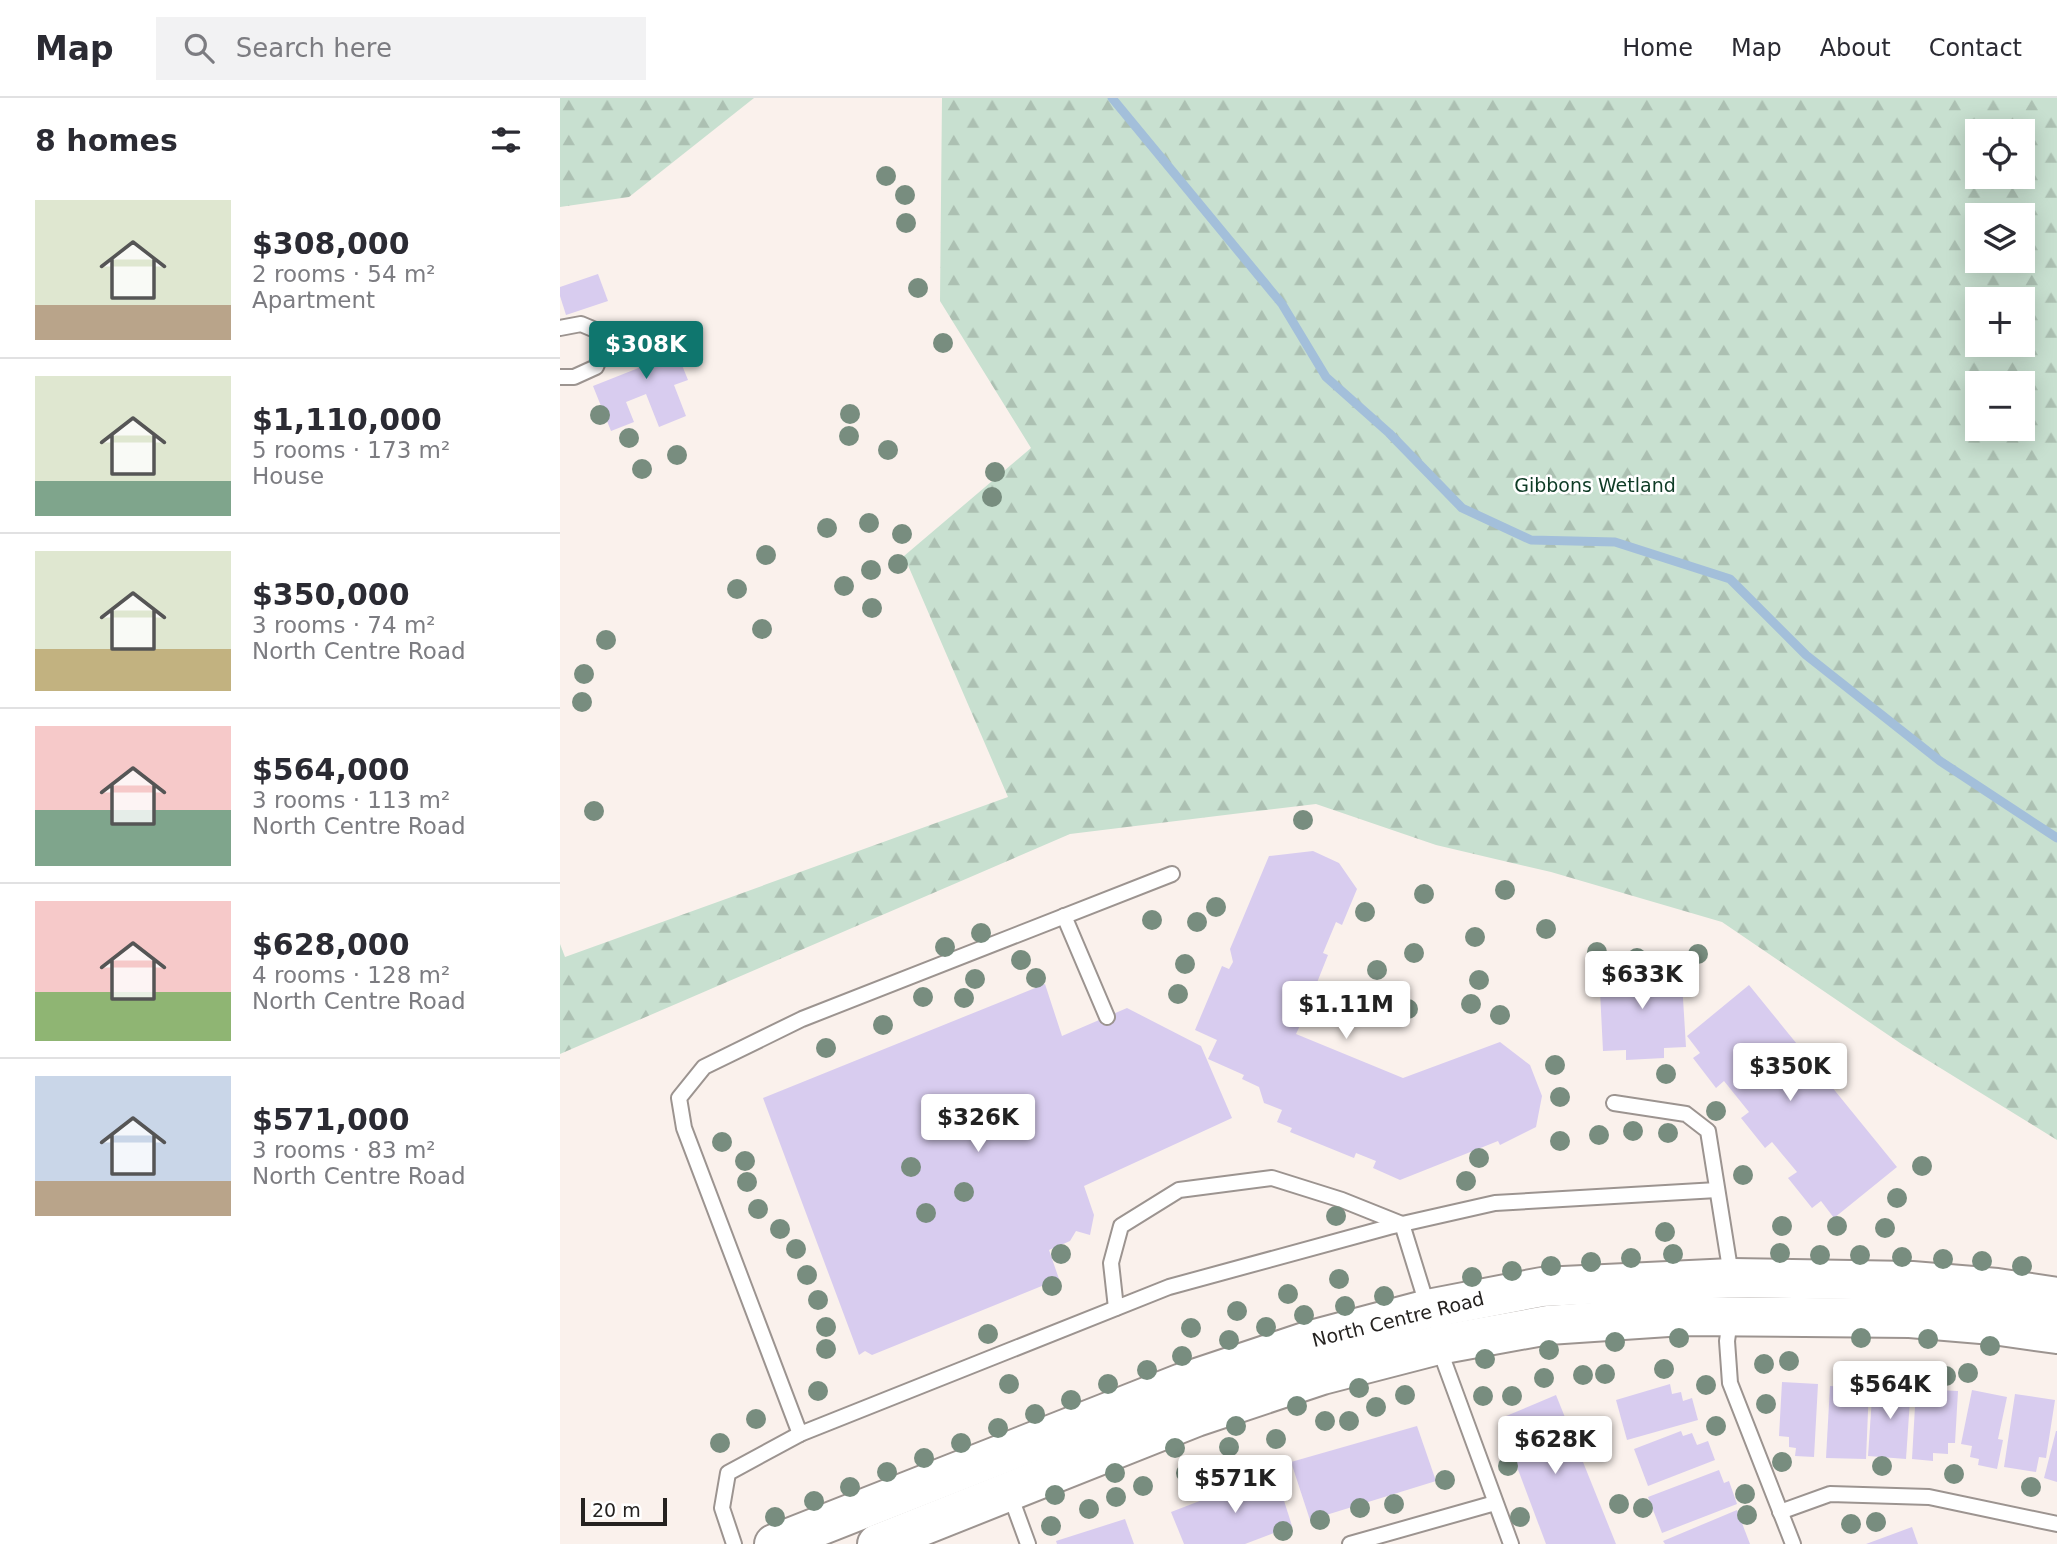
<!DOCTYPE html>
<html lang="en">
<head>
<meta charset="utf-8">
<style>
  :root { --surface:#fff; --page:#f2f2f3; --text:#2b2b33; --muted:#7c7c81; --line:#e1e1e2; --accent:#0f766e }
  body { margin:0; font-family:"DejaVu Sans",sans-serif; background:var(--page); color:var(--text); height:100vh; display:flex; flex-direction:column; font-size:26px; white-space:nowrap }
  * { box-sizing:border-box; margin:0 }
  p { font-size:23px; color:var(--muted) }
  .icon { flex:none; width:38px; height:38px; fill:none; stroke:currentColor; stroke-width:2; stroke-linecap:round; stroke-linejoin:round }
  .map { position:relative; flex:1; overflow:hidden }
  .sheet { display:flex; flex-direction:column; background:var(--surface); width:560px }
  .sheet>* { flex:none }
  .tools { position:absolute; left:1405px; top:21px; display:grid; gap:14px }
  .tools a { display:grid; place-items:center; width:70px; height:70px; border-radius:0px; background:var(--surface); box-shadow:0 4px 18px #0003; font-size:35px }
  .scale { position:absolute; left:21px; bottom:18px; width:86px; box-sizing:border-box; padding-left:7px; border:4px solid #252220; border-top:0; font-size:19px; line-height:24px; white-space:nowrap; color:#252220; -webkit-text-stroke:5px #fff; paint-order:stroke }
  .price { position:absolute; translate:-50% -60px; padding:0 16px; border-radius:7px; background:#fff; color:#222; font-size:23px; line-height:46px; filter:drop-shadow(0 2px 4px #0008) }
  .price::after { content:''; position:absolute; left:50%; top:42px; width:21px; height:16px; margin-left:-10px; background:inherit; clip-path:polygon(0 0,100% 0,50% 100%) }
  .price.selected { background:var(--accent); color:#fff }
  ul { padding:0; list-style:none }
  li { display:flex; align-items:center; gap:21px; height:175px; padding:0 35px }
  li+li { border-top:2px solid var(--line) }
  li span { display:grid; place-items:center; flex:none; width:196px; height:140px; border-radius:0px; color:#555 }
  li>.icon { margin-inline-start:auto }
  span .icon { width:84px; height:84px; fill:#fffc; stroke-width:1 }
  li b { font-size:30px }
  h2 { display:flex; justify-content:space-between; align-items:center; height:84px; padding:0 35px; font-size:30px }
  header { display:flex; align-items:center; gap:42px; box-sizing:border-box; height:98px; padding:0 35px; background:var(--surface); border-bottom:2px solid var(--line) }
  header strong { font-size:33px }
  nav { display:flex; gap:38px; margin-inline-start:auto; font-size:24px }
  .search { width:490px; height:63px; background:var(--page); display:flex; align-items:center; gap:18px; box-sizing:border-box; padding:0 24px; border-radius:0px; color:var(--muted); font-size:26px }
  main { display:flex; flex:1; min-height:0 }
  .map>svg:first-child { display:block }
  .forest { fill:url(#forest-firs); fill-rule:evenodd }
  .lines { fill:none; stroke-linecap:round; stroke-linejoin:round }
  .stream { stroke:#a3bfda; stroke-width:9 }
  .building { fill:#d8ccef }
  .lane-casing { stroke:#9c9490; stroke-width:18 }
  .secondary-casing { stroke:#9c9490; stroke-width:42 }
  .lane { stroke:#fff; stroke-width:14 }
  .secondary { stroke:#fff; stroke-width:38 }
  .tree { fill:#788d7f }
  .labels { text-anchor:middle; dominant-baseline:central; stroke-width:5; stroke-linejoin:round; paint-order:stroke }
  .park-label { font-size:19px; fill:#0e3b25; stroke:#fff }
  .street-label { font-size:19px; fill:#252220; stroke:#fff }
</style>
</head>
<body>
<header>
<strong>Map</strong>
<div class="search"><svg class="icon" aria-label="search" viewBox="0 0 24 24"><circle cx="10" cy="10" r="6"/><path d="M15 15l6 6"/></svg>Search here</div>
<nav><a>Home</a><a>Map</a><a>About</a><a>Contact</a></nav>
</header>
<main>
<section class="sheet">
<h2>8 homes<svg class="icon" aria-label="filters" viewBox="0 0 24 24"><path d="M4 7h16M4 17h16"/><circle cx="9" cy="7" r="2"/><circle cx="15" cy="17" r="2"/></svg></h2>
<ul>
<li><span style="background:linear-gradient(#dfe7d0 75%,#b9a48a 0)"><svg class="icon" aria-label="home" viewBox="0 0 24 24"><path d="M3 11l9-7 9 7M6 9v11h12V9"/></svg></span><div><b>$308,000</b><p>2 rooms · 54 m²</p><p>Apartment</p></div></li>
<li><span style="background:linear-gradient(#dfe7d0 75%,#7fa58c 0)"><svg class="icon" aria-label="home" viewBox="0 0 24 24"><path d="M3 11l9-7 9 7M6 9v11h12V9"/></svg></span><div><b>$1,110,000</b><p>5 rooms · 173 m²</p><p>House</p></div></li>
<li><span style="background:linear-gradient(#dfe7d0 70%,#c2b280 0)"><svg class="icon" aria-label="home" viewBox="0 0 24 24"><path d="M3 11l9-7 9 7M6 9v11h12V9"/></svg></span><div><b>$350,000</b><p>3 rooms · 74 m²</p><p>North Centre Road</p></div></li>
<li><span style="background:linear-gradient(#f6c9c9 60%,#7fa58c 0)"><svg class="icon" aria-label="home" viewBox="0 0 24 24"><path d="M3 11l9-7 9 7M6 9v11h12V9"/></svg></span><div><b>$564,000</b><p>3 rooms · 113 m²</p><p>North Centre Road</p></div></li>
<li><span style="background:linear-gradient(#f6c9c9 65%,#8fb573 0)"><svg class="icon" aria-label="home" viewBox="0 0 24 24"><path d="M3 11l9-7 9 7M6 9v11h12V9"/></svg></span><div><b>$628,000</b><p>4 rooms · 128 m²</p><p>North Centre Road</p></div></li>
<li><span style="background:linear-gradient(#c9d6e8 75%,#b9a48a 0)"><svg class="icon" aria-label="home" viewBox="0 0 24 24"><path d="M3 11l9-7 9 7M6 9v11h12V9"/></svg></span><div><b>$571,000</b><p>3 rooms · 83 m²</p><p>North Centre Road</p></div></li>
</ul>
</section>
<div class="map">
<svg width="1497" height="1446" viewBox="0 0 1497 1446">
  <defs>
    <pattern id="forest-firs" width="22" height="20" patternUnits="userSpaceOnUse" patternTransform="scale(1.75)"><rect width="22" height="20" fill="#c8e0d0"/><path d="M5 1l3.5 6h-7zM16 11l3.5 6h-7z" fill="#acc0b2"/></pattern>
  </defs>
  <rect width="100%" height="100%" fill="#faf1ec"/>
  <!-- forest -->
  <g class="forest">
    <path d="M0,0H194L69,99L0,109Z"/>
    <path d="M382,0H1497V1042L1343,947L1162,824L991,774L876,747L756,706L510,736L0,956V846L5,859L448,699L344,458L471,350L380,203ZM1418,33H1463V79H1418ZM1418,117H1463V163H1418ZM1418,201H1463V247H1418ZM1418,285H1463V331H1418Z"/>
  </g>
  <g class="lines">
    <!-- stream -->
    <path class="stream" d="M552,0L722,206L766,279L829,335L902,410L971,442L1055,444L1170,481L1246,557L1380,663L1497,740"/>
  </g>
  <!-- building -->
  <g class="building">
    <path d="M38,176L48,203L6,217L0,198V189Z"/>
    <path d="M105,225L128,282L114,287L126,318L99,329L86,296L66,304L74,324L51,333L33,288L81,269L69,239Z"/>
    <path d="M753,753L779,765L797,791L782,827L776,824L763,855L768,857L756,887L762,890L748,924L743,921L736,936L843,980L940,944L970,967L982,998L976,1029L940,1047L938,1043L840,1082L813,1070L816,1063L796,1055L794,1060L730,1034L732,1030L717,1024L722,1012L704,1005L699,989L682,981L684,977L648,961L657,942L635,932L662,868L669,871L673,864L670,851L709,758Z"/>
    <path d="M1121,868L1126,949L1104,950V960L1066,962V952L1043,953L1039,873Z"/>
    <path d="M485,886L502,938L567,910L641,948L672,1020L524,1088L534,1117L530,1137L516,1133L510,1143L489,1152L499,1181L312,1257L305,1253L299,1257L203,1000Z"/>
    <path d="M1189,887L1337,1069L1274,1120L1261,1103L1252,1110L1228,1080L1237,1074L1212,1044L1205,1050L1181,1020L1189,1014L1164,983L1156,990L1133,960L1140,955L1127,938Z"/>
    <path d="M1222,1284L1258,1286L1254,1359L1235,1358L1236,1350L1229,1349V1339L1219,1338Z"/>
    <path d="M1313,1285L1351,1287L1346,1361L1308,1358Z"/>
    <path d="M1110,1286L1112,1296L1121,1294L1123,1303L1132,1300L1138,1322L1067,1342L1056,1302Z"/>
    <path d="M1270,1288L1309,1290L1306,1361L1266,1360Z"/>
    <path d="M1356,1291L1398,1293L1395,1345H1388V1356L1373,1355V1363L1352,1361Z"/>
    <path d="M1412,1292L1447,1299L1438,1341L1443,1342L1437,1371L1418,1367L1419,1361L1410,1359L1412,1348L1401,1346Z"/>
    <path d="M1455,1296L1495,1302L1486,1360L1479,1359L1476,1374L1444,1369Z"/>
    <path d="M996,1297L1056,1446H986L939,1321Z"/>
    <path d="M857,1328L876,1383L750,1422L731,1364Z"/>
    <path d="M1121,1333L1123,1338L1132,1335L1137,1347L1148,1343L1155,1362L1088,1388L1074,1351Z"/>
    <path d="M1496,1333H1497V1384L1484,1380Z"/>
    <path d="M1159,1372L1164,1385L1169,1383L1177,1406L1102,1435L1088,1399Z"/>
    <path d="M715,1374L732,1428L685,1446H624L611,1414Z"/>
    <path d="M1177,1412L1190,1446H1105L1103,1443Z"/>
    <path d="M565,1421L574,1446H497L496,1443Z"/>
    <path d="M1352,1429L1358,1446H1306Z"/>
  </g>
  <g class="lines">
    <defs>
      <g id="lane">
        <path d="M0,230L21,226L40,234L43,251L36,269L14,279H0"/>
        <path d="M504,818L547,919"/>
        <path d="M1054,1005L1126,1016L1148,1033L1171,1177"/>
        <path d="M556,1210L551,1165L561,1128L619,1092L712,1080L782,1102L842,1126L868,1210"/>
        <path d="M1170,1222L1167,1243L1170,1285L1233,1446"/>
        <path d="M879,1250L951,1446"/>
        <path d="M240,1336L124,1030L119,1000L144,969L242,921L612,776"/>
        <path d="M449,1394L468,1446"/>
        <path d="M1220,1414L1270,1396L1369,1399L1497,1426"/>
        <path d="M174,1446L162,1410L168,1375L240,1336L609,1189L829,1129L935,1105L1157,1092"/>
        <path d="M790,1446L935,1405"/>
      </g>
      <g id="secondary">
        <path d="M214,1446L622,1285L751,1242L868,1211L982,1189L1172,1180L1352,1183L1437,1190L1497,1199"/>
        <path d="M317,1446L636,1319L762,1277L878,1247L988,1227L1123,1218L1350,1220L1433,1227L1497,1236"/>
      </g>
    </defs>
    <!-- lane casing -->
    <use href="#lane" class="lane-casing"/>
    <!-- secondary casing -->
    <use href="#secondary" class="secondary-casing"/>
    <!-- lane -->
    <use href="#lane" class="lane"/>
    <!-- secondary -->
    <use href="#secondary" class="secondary"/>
  </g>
  <!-- trees -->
  <g class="tree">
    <circle cx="326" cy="78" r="10"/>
    <circle cx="345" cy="97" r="10"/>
    <circle cx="346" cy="125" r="10"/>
    <circle cx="358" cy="190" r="10"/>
    <circle cx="383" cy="245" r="10"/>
    <circle cx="290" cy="316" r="10"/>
    <circle cx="40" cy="317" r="10"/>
    <circle cx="289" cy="338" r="10"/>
    <circle cx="69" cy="340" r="10"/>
    <circle cx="328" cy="352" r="10"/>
    <circle cx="117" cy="357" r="10"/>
    <circle cx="82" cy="371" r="10"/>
    <circle cx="435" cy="374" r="10"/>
    <circle cx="432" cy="399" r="10"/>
    <circle cx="309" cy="425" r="10"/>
    <circle cx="267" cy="430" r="10"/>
    <circle cx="342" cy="436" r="10"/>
    <circle cx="206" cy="457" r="10"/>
    <circle cx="338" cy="466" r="10"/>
    <circle cx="311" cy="472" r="10"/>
    <circle cx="284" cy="488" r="10"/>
    <circle cx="177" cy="491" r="10"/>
    <circle cx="312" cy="510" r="10"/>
    <circle cx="202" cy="531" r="10"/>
    <circle cx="46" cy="542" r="10"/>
    <circle cx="24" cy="576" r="10"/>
    <circle cx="22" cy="604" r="10"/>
    <circle cx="34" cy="713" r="10"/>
    <circle cx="743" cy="722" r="10"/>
    <circle cx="945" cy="792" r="10"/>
    <circle cx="864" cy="796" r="10"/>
    <circle cx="656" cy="809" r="10"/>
    <circle cx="805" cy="814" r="10"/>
    <circle cx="592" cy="822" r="10"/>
    <circle cx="637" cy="824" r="10"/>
    <circle cx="986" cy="831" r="10"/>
    <circle cx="421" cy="835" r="10"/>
    <circle cx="915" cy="839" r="10"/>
    <circle cx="385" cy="849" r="10"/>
    <circle cx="1037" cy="854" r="10"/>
    <circle cx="854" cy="855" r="10"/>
    <circle cx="1138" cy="856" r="10"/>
    <circle cx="1077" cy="860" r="10"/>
    <circle cx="461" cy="862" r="10"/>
    <circle cx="625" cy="866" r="10"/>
    <circle cx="817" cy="872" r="10"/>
    <circle cx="476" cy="880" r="10"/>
    <circle cx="415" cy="881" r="10"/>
    <circle cx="919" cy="882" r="10"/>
    <circle cx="618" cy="896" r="10"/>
    <circle cx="363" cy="899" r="10"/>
    <circle cx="404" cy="900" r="10"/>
    <circle cx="778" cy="906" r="10"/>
    <circle cx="911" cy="906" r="10"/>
    <circle cx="848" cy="911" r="10"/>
    <circle cx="940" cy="917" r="10"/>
    <circle cx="323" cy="927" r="10"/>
    <circle cx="266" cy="950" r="10"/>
    <circle cx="995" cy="967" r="10"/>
    <circle cx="1106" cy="976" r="10"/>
    <circle cx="1000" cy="999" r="10"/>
    <circle cx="1156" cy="1013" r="10"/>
    <circle cx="1073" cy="1033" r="10"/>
    <circle cx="1108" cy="1035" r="10"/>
    <circle cx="1039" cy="1037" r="10"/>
    <circle cx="1000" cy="1043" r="10"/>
    <circle cx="162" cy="1044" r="10"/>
    <circle cx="919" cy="1060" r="10"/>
    <circle cx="185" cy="1063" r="10"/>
    <circle cx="1362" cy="1068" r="10"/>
    <circle cx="351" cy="1069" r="10"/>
    <circle cx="1183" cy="1077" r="10"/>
    <circle cx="906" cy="1083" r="10"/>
    <circle cx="187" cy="1084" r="10"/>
    <circle cx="404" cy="1094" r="10"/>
    <circle cx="1337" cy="1100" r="10"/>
    <circle cx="198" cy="1111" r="10"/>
    <circle cx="366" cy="1115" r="10"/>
    <circle cx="776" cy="1118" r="10"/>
    <circle cx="1222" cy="1128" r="10"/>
    <circle cx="1277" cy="1128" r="10"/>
    <circle cx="1325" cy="1130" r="10"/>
    <circle cx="220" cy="1131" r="10"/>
    <circle cx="1105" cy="1134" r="10"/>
    <circle cx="236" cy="1151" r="10"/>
    <circle cx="1220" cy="1155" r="10"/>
    <circle cx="501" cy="1156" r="10"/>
    <circle cx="1113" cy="1156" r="10"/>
    <circle cx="1260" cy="1157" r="10"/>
    <circle cx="1300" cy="1157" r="10"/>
    <circle cx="1342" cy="1159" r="10"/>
    <circle cx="1071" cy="1160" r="10"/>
    <circle cx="1383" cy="1161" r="10"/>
    <circle cx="1422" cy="1163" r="10"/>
    <circle cx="1031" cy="1164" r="10"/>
    <circle cx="991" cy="1168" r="10"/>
    <circle cx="1462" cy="1168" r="10"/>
    <circle cx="952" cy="1173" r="10"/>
    <circle cx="247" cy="1177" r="10"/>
    <circle cx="912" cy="1179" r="10"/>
    <circle cx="779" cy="1181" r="10"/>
    <circle cx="492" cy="1188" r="10"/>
    <circle cx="728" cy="1196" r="10"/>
    <circle cx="824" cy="1198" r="10"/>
    <circle cx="258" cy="1202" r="10"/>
    <circle cx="785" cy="1208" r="10"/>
    <circle cx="677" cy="1213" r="10"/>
    <circle cx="744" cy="1217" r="10"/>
    <circle cx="266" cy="1229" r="10"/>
    <circle cx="706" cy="1229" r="10"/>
    <circle cx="631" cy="1230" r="10"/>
    <circle cx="428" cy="1236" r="10"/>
    <circle cx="1119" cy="1240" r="10"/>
    <circle cx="1301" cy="1240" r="10"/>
    <circle cx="1368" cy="1241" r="10"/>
    <circle cx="669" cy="1242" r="10"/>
    <circle cx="1055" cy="1244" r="10"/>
    <circle cx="1430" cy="1248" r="10"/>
    <circle cx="266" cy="1251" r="10"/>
    <circle cx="989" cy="1252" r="10"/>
    <circle cx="622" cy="1258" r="10"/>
    <circle cx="925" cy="1261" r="10"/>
    <circle cx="1229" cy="1263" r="10"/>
    <circle cx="1204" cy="1266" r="10"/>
    <circle cx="1104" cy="1271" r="10"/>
    <circle cx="587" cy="1272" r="10"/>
    <circle cx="1408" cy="1275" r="10"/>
    <circle cx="1045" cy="1276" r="10"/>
    <circle cx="1023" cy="1277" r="10"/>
    <circle cx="1386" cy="1278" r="10"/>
    <circle cx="984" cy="1280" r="10"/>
    <circle cx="449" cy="1286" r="10"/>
    <circle cx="548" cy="1286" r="10"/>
    <circle cx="1146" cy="1287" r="10"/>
    <circle cx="799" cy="1290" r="10"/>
    <circle cx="258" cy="1293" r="10"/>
    <circle cx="845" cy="1297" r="10"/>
    <circle cx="923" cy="1298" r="10"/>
    <circle cx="952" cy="1298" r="10"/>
    <circle cx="511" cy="1302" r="10"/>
    <circle cx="1206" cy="1306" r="10"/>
    <circle cx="737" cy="1308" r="10"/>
    <circle cx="816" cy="1309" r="10"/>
    <circle cx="475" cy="1316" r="10"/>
    <circle cx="196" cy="1321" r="10"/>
    <circle cx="765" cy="1323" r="10"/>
    <circle cx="789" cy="1323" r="10"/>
    <circle cx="676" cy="1328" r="10"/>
    <circle cx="1156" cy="1328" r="10"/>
    <circle cx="438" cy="1330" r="10"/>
    <circle cx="1031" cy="1334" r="10"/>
    <circle cx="716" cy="1341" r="10"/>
    <circle cx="160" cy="1345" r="10"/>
    <circle cx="401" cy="1345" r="10"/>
    <circle cx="669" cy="1349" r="10"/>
    <circle cx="615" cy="1350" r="10"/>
    <circle cx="364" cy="1360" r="10"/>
    <circle cx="1222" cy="1364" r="10"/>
    <circle cx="948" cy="1368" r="10"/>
    <circle cx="1322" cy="1368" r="10"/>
    <circle cx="327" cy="1374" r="10"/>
    <circle cx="555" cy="1375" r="10"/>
    <circle cx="626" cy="1375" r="10"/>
    <circle cx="1394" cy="1376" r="10"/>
    <circle cx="885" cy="1382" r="10"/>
    <circle cx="583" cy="1388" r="10"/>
    <circle cx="290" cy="1389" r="10"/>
    <circle cx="1471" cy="1389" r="10"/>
    <circle cx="1185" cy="1396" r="10"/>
    <circle cx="495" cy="1397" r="10"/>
    <circle cx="556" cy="1399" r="10"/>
    <circle cx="254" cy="1403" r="10"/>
    <circle cx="834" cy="1406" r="10"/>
    <circle cx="1059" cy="1406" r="10"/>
    <circle cx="800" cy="1410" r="10"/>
    <circle cx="1083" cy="1410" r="10"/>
    <circle cx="529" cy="1411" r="10"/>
    <circle cx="1187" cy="1417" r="10"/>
    <circle cx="215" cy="1419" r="10"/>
    <circle cx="960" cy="1419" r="10"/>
    <circle cx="760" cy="1422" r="10"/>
    <circle cx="1316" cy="1424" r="10"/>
    <circle cx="1291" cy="1426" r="10"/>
    <circle cx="491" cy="1428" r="10"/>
    <circle cx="723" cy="1433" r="10"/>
  </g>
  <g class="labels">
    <!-- park labels -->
    <g class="park-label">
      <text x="1035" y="387">Gibbons Wetland</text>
    </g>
    <!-- street labels -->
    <g class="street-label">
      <text transform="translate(838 1221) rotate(-14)">North Centre Road</text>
    </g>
  </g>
</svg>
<div class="tools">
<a><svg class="icon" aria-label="locate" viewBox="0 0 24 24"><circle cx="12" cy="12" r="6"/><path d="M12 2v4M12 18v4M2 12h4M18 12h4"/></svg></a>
<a><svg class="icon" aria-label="layers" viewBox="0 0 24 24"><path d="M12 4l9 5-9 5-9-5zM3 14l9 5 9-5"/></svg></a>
<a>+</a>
<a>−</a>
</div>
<div class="scale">20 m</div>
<b class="price selected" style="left:86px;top:283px">$308K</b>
<b class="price" style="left:1082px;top:913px">$633K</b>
<b class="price" style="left:786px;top:943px">$1.11M</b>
<b class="price" style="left:1230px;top:1005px">$350K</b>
<b class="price" style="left:418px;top:1056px">$326K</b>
<b class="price" style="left:1330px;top:1323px">$564K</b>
<b class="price" style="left:995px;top:1378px">$628K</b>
<b class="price" style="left:675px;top:1417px">$571K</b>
</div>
</main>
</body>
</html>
